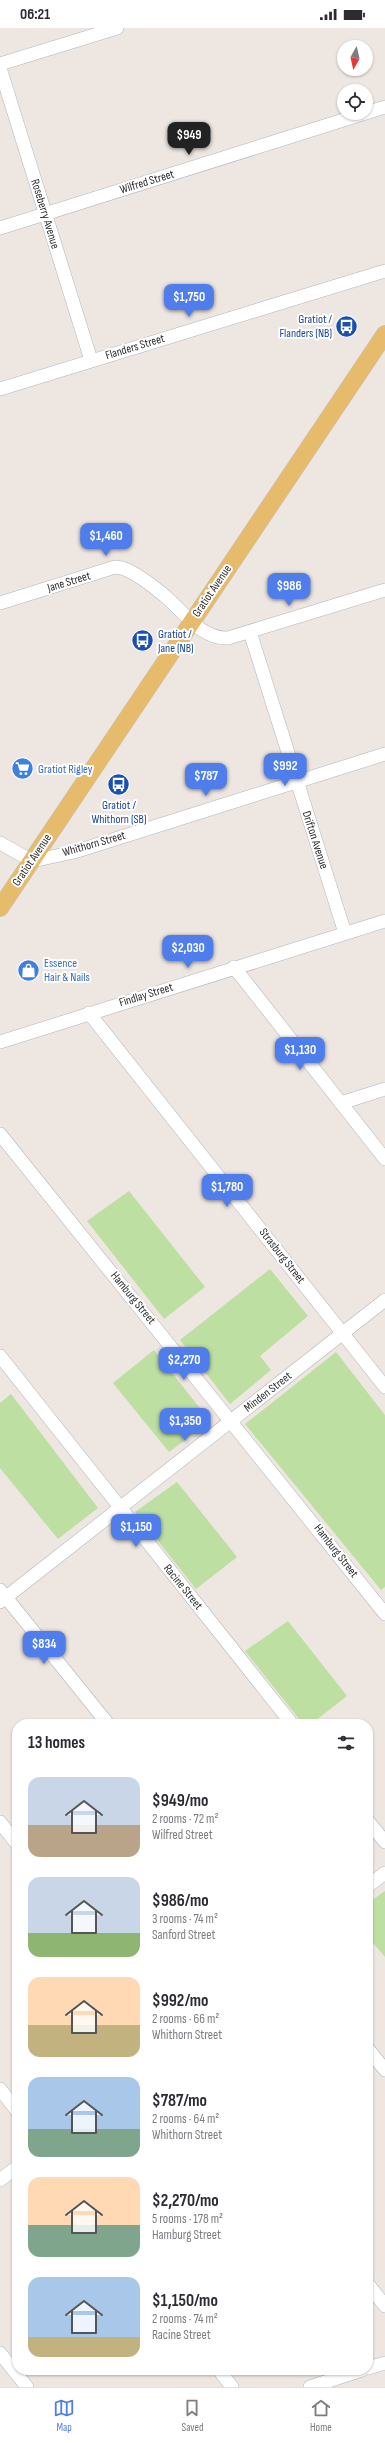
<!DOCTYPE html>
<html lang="en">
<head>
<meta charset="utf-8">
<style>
  :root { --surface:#fff; --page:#f2f2f3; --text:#2b2b33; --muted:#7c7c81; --line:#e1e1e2; --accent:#4f7eec }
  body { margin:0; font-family:"Sofia Sans Condensed",sans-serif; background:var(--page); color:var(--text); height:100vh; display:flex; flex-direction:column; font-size:15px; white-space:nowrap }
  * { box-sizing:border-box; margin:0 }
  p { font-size:13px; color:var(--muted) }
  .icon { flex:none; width:22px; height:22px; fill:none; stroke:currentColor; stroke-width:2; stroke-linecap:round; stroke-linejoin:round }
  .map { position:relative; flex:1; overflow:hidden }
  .side { position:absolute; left:12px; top:1691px; width:361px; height:656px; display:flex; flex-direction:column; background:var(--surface); border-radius:16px; box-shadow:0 1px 3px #0004 }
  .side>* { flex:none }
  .needle { width:26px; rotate:188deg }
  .controls { position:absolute; left:337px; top:12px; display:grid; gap:8px }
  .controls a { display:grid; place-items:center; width:36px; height:36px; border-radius:50%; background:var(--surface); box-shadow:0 1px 3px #0004; font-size:20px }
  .price { position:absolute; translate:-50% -34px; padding:0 9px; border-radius:8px; background:var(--accent); color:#fff; font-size:13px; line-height:26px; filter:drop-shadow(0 1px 2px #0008) }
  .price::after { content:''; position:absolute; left:50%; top:24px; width:12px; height:9px; margin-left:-6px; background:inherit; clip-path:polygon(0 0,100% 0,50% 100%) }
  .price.current { background:#222; color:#fff }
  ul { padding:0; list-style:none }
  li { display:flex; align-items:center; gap:12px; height:100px; padding:0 16px }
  li span { display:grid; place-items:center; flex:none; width:112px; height:80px; border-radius:12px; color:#555 }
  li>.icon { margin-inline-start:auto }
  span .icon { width:48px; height:48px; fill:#fffc; stroke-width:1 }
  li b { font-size:17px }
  h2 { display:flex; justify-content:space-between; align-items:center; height:48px; padding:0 16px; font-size:17px }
  .status { display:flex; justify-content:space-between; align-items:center; height:28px; padding:0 20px; background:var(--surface); direction:ltr }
  .status svg { height:11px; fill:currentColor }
  .tabs { display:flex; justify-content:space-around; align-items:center; height:56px; border-top:1px solid var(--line); background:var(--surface); font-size:11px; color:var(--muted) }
  .tabs a { display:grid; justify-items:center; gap:2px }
  .tabs .current { color:var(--accent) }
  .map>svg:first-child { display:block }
  .green { fill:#bedfa2 }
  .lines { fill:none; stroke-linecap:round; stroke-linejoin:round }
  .minor-casing { stroke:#b1b4bc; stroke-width:14 }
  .major-casing { stroke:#c4c4c4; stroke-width:18 }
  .minor { stroke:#fff; stroke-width:13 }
  .major { stroke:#e6bc6c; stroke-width:17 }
  .labels { text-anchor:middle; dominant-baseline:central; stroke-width:4; stroke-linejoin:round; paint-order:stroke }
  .street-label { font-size:12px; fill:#2d2d2d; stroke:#fff }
  .transit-label { font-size:12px; fill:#164399; stroke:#fff; text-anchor:end }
  .shop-label { font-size:12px; fill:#366cbe; stroke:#fff; text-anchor:start }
</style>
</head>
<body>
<div class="status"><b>06:21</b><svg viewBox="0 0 49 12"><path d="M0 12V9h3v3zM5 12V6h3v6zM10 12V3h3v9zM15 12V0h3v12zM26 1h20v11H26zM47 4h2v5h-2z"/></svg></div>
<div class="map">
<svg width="385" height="2359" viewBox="0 0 385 2359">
  <rect width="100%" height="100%" fill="#ede6e1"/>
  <!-- green -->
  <g class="green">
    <path d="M129,1163L205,1259L164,1291L87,1193Z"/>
    <path d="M270,1241L308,1288L260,1328L271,1342L230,1376L180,1312Z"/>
    <path d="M154,1322L210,1393L169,1424L113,1355Z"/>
    <path d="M336,1324L385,1387V1559L381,1562L245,1396Z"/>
    <path d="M11,1366L98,1480L58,1511L0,1440V1375Z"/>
    <path d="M177,1454L237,1529L196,1561L135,1484Z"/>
    <path d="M288,1593L347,1668L311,1696H303L245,1623Z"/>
    <path d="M385,1863V1929L368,1909V1875Z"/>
  </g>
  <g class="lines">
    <defs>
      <g id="minor">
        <path d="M0,36L117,0"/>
        <path d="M0,40L91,332"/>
        <path d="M0,200L385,79"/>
        <path d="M0,361L385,243"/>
        <path d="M0,575L115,539L122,540C137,545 153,558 166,569C184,584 201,611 228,610L385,562"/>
        <path d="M250,604L345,905"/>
        <path d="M0,815L32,833L74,824L385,726"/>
        <path d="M234,939L385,1131"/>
        <path d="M89,985L385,1359"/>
        <path d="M0,1014L385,893"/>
        <path d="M341,1075L385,1061"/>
        <path d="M0,1106L385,1586"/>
        <path d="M0,1328L292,1696"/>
        <path d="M0,1562L108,1696"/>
        <path d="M0,1574L385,1272"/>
        <path d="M368,1793L385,1814"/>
        <path d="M0,1794L17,1816"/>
        <path d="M368,1858L385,1845"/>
        <path d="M368,2021L385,2042"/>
        <path d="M0,2061L17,2083"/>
        <path d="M0,2152L17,2139"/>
        <path d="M368,2256L385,2278"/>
        <path d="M0,2325L27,2359"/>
        <path d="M368,2340L385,2335"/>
        <path d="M219,2342L232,2359"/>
        <path d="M310,2359L362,2342"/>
      </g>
      <path id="major" d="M0,880L385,306"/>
    </defs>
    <!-- minor casing -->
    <use href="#minor" class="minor-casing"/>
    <!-- major casing -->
    <use href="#major" class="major-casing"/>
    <!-- minor -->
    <use href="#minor" class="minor"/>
    <!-- major -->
    <use href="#major" class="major"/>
  </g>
  <!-- icons -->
  <defs>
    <symbol id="bus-disc" viewBox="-11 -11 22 22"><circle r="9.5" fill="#1a4fb4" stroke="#fff"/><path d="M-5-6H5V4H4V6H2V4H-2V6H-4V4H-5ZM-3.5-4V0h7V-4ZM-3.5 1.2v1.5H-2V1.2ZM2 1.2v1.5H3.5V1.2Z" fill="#fff"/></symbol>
    <symbol id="supermarket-disc" viewBox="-11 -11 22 22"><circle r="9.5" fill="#3f7fe0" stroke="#fff"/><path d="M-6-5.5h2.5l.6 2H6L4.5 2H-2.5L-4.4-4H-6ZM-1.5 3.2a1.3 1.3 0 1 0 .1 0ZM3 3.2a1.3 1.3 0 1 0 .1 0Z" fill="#fff"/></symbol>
    <symbol id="shop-disc" viewBox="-11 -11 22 22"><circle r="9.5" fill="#3f7fe0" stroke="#fff"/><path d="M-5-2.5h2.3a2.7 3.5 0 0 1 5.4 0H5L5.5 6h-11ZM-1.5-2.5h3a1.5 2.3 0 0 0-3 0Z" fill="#fff"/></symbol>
  </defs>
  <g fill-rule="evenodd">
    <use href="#bus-disc" x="334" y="286" width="25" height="25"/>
    <use href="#bus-disc" x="130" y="600" width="25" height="25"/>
    <use href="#supermarket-disc" x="10" y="728" width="25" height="25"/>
    <use href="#bus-disc" x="106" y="744" width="25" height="25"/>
    <use href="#shop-disc" x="16" y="930" width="25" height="25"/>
  </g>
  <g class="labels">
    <!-- street labels -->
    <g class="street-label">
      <text transform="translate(147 154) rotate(-17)">Wilfred Street</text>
      <text transform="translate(45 186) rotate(73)">Roseberry Avenue</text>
      <text transform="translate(135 319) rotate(-17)">Flanders Street</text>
      <text transform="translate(69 554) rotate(-17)">Jane Street</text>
      <text transform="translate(212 563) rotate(-56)">Gratiot Avenue</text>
      <text transform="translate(315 812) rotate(72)">Drifton Avenue</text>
      <text transform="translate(94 816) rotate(-16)">Whithorn Street</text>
      <text transform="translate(32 832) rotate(-56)">Gratiot Avenue</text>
      <text transform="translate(146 967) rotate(-17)">Findlay Street</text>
      <text transform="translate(282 1228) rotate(52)">Strasburg Street</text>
      <text transform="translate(133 1270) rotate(51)">Hamburg Street</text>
      <text transform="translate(268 1364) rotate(-38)">Minden Street</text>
      <text transform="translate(336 1523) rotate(52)">Hamburg Street</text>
      <text transform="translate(183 1559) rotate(51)">Racine Street</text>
    </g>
    <!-- transit labels -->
    <g class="transit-label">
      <text x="332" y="291">Gratiot /<tspan x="332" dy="14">Flanders (NB)</tspan></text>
      <text x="158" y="606" text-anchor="start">Gratiot /<tspan x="158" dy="14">Jane (NB)</tspan></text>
      <text x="119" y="777" text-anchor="middle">Gratiot /<tspan x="119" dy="14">Whithorn (SB)</tspan></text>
    </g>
    <!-- shop labels -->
    <g class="shop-label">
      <text x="38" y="741">Gratiot Rigley</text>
      <text x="44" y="935">Essence<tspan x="44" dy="14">Hair &amp; Nails</tspan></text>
    </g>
  </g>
</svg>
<div class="controls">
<a><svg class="needle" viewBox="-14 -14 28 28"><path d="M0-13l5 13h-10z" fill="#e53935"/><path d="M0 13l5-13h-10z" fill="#7c7c81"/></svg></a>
<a><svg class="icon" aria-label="locate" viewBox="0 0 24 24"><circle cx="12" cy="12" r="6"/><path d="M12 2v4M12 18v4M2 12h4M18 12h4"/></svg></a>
</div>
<b class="price current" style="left:189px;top:128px">$949</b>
<b class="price" style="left:189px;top:290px">$1,750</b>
<b class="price" style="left:106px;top:529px">$1,460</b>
<b class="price" style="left:289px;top:579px">$986</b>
<b class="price" style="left:285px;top:759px">$992</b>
<b class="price" style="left:206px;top:769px">$787</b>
<b class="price" style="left:188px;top:941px">$2,030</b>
<b class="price" style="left:300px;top:1043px">$1,130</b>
<b class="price" style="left:227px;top:1180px">$1,780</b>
<b class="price" style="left:184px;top:1353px">$2,270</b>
<b class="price" style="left:185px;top:1414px">$1,350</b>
<b class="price" style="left:136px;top:1520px">$1,150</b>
<b class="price" style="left:44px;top:1637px">$834</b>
<section class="side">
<h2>13 homes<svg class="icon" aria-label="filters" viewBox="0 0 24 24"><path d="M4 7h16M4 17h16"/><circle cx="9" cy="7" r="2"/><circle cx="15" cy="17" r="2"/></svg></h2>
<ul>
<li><span style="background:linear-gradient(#c9d6e8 60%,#b9a48a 0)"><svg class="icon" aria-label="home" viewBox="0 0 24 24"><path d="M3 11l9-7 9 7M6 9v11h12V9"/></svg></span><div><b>$949/mo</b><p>2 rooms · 72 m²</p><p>Wilfred Street</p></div></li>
<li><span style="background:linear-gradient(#c9d6e8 70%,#8fb573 0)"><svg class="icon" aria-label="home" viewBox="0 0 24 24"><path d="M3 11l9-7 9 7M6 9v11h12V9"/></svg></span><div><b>$986/mo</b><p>3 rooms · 74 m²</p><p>Sanford Street</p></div></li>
<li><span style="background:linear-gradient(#ffd9b3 60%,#c2b280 0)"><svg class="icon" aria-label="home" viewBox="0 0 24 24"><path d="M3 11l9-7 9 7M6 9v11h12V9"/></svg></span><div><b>$992/mo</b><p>2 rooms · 66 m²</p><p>Whithorn Street</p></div></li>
<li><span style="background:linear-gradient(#a9c7e8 65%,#7fa58c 0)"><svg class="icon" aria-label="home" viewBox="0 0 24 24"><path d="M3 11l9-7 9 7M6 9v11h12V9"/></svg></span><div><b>$787/mo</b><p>2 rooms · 64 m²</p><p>Whithorn Street</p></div></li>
<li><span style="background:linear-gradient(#ffd9b3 60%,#7fa58c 0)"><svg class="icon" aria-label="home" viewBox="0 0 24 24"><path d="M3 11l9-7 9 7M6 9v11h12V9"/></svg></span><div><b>$2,270/mo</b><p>5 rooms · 178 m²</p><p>Hamburg Street</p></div></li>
<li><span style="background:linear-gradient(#a9c7e8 75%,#c2b280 0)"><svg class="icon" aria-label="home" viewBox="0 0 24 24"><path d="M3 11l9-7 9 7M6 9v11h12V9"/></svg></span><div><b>$1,150/mo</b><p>2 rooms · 74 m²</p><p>Racine Street</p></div></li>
</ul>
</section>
</div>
<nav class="tabs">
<a class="current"><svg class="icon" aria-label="map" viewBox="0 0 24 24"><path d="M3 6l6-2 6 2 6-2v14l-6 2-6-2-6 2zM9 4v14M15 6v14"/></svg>Map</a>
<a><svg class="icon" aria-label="saved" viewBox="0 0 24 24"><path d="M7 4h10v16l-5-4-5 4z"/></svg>Saved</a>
<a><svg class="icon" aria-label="home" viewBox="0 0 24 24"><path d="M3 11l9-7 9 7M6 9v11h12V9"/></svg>Home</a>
</nav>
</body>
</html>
